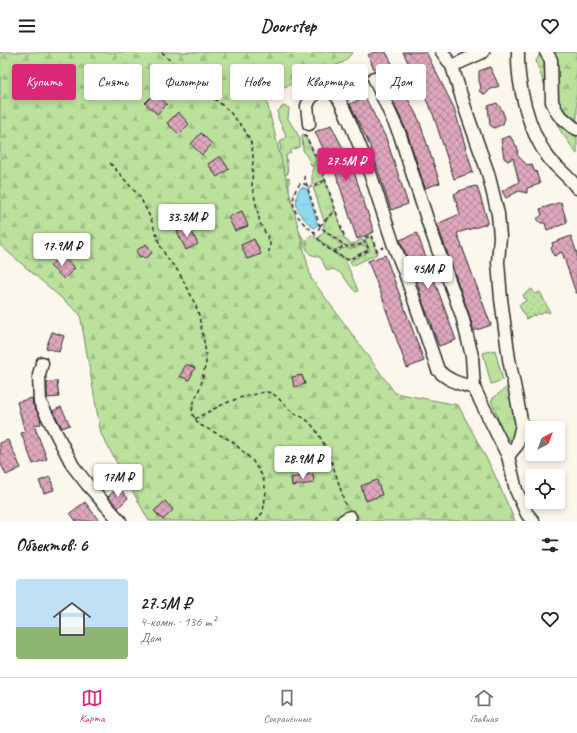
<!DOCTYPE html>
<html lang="ru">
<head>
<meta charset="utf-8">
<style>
  :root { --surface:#fff; --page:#f6f6f6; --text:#222; --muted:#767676; --line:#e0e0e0; --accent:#db2777 }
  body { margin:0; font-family:Caveat,sans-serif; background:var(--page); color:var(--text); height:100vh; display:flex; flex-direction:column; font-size:15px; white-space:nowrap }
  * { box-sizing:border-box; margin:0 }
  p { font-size:13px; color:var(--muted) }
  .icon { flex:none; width:22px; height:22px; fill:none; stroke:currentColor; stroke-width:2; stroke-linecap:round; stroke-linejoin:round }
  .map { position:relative; height:469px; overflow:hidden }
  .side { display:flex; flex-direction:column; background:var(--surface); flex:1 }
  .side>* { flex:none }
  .guide { position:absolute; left:12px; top:12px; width:553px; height:36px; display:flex; gap:8px }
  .needle { width:26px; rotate:41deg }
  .tools { position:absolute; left:525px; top:369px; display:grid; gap:8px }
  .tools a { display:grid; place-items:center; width:40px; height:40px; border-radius:4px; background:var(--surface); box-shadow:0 2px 6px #0003; font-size:20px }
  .price { position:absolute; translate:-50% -34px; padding:0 9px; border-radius:4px; background:#fff; color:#222; font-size:13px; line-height:26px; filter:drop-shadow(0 1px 2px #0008) }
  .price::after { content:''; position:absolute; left:50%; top:24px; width:12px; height:9px; margin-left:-6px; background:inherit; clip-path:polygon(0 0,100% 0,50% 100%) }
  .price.selected { background:var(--accent); color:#fff }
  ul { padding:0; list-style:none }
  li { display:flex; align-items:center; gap:12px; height:100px; padding:0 16px }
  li+li { border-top:1px solid var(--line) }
  li span { display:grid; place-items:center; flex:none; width:112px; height:80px; border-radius:4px; color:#555 }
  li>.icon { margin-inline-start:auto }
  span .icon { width:48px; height:48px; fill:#fffc; stroke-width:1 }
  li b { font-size:17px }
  h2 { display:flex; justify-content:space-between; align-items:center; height:48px; padding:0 16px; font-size:17px }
  .pill { padding:0 14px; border-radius:4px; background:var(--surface); box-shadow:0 2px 6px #0003; font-size:14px; line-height:36px }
  .pill.selected { background:var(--accent); color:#fff }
  header { display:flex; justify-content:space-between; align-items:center; height:52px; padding:0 16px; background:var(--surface); font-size:18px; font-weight:600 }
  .tabs { display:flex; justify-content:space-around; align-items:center; height:56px; border-top:1px solid var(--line); background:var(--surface); font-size:11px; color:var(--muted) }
  .tabs a { display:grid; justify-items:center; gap:2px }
  .tabs .selected { color:var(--accent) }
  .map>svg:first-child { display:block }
  .grass { fill:url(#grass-tufts); stroke:#738664 }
  .forest { fill:url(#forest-firs); stroke:#738664 }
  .park { fill:url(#park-dots); stroke:#738664 }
  .garden { fill:#bbe19d; stroke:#738664 }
  .water { fill:url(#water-ripples); stroke:#6793a1 }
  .building { fill:url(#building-cross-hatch); stroke:#2b2b2b }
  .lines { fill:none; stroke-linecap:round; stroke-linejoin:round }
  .minor-casing { stroke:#2b2b2b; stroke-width:15 }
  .path { stroke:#2b2b2b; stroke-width:1.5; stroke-dasharray:4 3; stroke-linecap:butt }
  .minor { stroke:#fbf7ec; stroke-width:12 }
</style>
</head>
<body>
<header><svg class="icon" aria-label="menu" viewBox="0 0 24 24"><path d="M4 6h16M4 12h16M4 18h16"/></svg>Doorstep<svg class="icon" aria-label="heart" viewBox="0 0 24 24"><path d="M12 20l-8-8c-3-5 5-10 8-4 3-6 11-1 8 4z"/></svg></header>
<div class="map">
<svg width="577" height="469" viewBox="0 0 577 469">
  <defs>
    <pattern id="grass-tufts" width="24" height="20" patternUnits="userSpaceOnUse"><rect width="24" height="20" fill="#bbe19d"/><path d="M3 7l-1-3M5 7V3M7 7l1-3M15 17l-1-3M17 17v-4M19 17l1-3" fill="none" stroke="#a1c187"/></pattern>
    <pattern id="forest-firs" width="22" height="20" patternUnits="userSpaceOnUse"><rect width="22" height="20" fill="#bbe19d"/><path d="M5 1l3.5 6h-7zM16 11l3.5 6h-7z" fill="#a1c187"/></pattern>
    <pattern id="park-dots" width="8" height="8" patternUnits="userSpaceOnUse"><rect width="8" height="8" fill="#bbe19d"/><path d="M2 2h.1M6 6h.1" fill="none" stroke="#a1c187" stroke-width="1.8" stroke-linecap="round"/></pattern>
    <pattern id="water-ripples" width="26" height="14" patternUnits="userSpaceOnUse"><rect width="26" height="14" fill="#8fd9f0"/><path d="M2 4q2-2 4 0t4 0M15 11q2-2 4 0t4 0" fill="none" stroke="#7cbace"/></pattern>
    <pattern id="building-cross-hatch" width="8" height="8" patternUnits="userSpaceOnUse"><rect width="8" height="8" fill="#dea7bd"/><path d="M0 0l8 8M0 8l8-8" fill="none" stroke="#b4889a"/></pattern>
  </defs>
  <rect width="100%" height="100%" fill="#fbf7ec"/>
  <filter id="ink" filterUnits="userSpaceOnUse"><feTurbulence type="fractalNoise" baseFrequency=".025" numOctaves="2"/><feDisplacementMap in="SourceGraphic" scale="8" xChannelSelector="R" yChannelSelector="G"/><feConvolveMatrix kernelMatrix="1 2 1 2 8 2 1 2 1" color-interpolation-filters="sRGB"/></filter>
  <g filter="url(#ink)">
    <!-- grass -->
    <g class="grass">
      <path d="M283,54L289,56L288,67L300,86V95L294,97L290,99L291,101L286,103L288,122L282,123L283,127L289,126V157L292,168L307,193L308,192L306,189L311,183L314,184L335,202L345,207L358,239L356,240C350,235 346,227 341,222C339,219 336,219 333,217L327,219L321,206L310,202L294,177L289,175L282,168L280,159L282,150L277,123L276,109L278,102L281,98L280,92L281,88L285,87L286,83L278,66V59Z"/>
      <path d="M304,82L316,107L312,115L308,106L303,98L302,83Z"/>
      <path d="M317,109L325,128L312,133V118Z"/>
      <path d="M326,130L334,158L324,169L313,135Z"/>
      <path d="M335,159L345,188L348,189L350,192L353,191L354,192L359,189V188L361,187L362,188H363L364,191L351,194H348L344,193L324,177V171Z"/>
      <path d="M324,179L343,194C340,195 336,198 334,198C330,198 321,189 318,186Z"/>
      <path d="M371,185L377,202L352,214L350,209L370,199L365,187Z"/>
      <path d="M365,193L368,198L349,207L335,201V200L345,196H351Z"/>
      <path d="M507,335L510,337L515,352L516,376L512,387L508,389L504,382L491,348Z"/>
    </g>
    <!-- forest -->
    <g class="forest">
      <path d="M0,0H353L344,10L265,43L311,226L395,341L458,353L492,417L515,469H149L101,382L80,262L0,193Z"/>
      <path d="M541,0H577V102L560,78L536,9Z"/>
    </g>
    <!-- park -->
    <path class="park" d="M532,237L535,242L540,240L550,260L548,261L546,259L540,263L539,261L534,264L533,263L526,267L519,253L526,249L523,243Z"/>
    <!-- garden -->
    <path class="garden" d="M495,298L503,328L491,332L483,301Z"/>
    <!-- water -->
    <path class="water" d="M302,135L307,137L317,170L318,173L314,176C311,174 309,172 307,170C298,161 295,156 297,143C298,139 299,137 302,135Z"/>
    <!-- building -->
    <g class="building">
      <path d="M374,0H386L395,17L393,18L419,68L440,131L425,136L407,80L381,23L378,20L375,19L371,11H372L368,3Z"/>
      <path d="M403,0H426L454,56L473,120L454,127L433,62Z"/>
      <path d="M490,15L499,34L489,38L487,41L484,42L479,39L481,36L479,28V19Z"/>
      <path d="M155,41L167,52L157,62L145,51Z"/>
      <path d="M365,45L386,86L408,152L391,158L370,94L350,52Z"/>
      <path d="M497,51L502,58L505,66L503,72L494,76L490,73L488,54Z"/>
      <path d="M178,60L189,72L179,82L167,71Z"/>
      <path d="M331,73L352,114L374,180L357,187L336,122L315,80Z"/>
      <path d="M201,81L212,92L202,103L191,92Z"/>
      <path d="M510,84L517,95L518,98L517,103L527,113L532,112L534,119H536L540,132L527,136V141L519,139L506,146L502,139L519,130L513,106L508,109L504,106L501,87Z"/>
      <path d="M220,104L229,117L217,125L208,112Z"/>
      <path d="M475,134V135L477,134L488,170L486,171L487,172L457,181L491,273L474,279L469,262L437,172L460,162L454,142L459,140V139Z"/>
      <path d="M561,150L567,171L547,178L545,171H541L537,167L542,163L540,157Z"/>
      <path d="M242,159L248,174L235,179L228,165Z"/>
      <path d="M188,173L198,192L186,198L177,179Z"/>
      <path d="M417,181L456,288L439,294L431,273H432L424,254L417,230L400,188Z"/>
      <path d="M571,184L577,201V241H576L562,200L554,204L551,196L553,194L552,191Z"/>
      <path d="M254,187L261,202L247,207L241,193Z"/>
      <path d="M146,192L152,201L144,207L142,204L140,205L136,199Z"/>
      <path d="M61,203L75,216L64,227L50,214Z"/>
      <path d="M385,203L424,309L407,316L384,252H385L368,209Z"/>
      <path d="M52,280L64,284L59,300L46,296Z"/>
      <path d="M186,312L195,316L189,328L180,324Z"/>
      <path d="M302,323L305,332L294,335L292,325Z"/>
      <path d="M57,329L59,345L47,346V330Z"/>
      <path d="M32,346L33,353L40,365L41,372L34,373L47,407L33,412L21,381L25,380L17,350Z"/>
      <path d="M61,355L70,373L62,376L53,359Z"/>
      <path d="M8,388L21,416L6,423L0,410V391Z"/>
      <path d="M313,422L314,431L292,434L291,426Z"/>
      <path d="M50,425L54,438L44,441L39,429Z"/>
      <path d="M377,428L382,443L366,449L361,434Z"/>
      <path d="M118,435L128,446L118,456L108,445Z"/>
      <path d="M165,449L173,458L163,468L154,459Z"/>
      <path d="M85,450L99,469H76L70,461Z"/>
    </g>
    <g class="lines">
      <defs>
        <g id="minor">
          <path d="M442,0L452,14L483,0"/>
          <path d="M518,0C517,32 528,78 548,105C556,116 569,124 577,136"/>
          <path d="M546,0L551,8L552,50L558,62L573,75L577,77"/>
          <path d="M452,14L465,56L488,121L498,162L500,185L498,210L501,247L509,307L522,373L517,393L508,404"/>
          <path d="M374,26L400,83L429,173L462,264L472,304L474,336L508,404L516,438L527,462L533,469"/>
          <path d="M309,72L307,54L310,47L320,38L327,37L332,39L339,47L349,68L366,109L393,191L405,221L438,318C448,329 461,332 474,336"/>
          <path d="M42,311L39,323L40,350L73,414L87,432L120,469"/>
          <path d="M343,469L350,465"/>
        </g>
      </defs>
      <!-- minor casing -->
      <use href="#minor" class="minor-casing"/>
      <!-- path -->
      <g class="path">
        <path d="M162,0L173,12L229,59L244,77L250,88L252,94L253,104L252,133L260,171L267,184L270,191L269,200"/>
        <path d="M305,82L321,115L345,186"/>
        <path d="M110,111L140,145L151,167L160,193L167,206L178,219L188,237L198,259L205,295L206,310L201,333L193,352L192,361L195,367L200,373L232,389L252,408L263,425L266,440L263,460L256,469"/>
        <path d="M304,124L320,175L347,195L364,192L365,191L364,186L371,183L377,199L384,195"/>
        <path d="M307,133L301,131C292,139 291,154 298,164C301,170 309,176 314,180L317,179L320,175"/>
        <path d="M308,136L326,128"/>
        <path d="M320,174L335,158"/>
        <path d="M314,180C320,193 335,202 348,208L369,198L366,191"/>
        <path d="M333,200L345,194"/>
        <path d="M195,367C214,357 234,345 257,342C260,341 263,340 266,340C275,340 281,350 288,356C290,358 292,360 295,362C299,364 304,365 308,369C327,387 338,429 346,455"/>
      </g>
      <!-- minor -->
      <use href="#minor" class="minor"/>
    </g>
  </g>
</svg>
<div class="tools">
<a><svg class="needle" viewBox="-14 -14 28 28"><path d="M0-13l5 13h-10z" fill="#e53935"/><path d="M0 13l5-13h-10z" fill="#767676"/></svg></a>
<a><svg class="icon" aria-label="locate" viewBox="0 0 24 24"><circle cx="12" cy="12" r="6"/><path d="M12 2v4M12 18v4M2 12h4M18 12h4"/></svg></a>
</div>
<b class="price selected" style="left:346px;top:130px">27.5M ₽</b>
<b class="price" style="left:187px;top:186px">33.3M ₽</b>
<b class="price" style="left:62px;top:215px">17.9M ₽</b>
<b class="price" style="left:428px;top:238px">45M ₽</b>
<b class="price" style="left:303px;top:428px">28.9M ₽</b>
<b class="price" style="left:118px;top:446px">17M ₽</b>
<div class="guide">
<a class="pill selected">Купить</a>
<a class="pill">Снять</a>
<a class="pill">Фильтры</a>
<a class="pill">Новое</a>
<a class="pill">Квартира</a>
<a class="pill">Дом</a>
</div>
</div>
<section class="side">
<h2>Объектов: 6<svg class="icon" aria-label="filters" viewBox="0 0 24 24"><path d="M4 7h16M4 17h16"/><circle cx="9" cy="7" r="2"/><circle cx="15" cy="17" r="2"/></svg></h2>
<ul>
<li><span style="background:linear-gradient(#bfe0f5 60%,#8fb573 0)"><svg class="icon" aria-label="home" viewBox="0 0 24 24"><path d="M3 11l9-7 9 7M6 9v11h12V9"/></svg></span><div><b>27.5M ₽</b><p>4-комн. · 136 m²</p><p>Дом</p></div><svg class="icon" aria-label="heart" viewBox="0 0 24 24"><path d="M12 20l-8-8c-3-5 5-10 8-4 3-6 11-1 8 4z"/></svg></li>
</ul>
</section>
<nav class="tabs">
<a class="selected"><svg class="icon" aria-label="map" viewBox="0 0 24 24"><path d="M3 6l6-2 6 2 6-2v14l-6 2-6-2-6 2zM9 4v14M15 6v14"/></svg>Карта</a>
<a><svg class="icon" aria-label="saved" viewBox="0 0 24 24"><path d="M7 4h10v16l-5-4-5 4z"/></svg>Сохранённые</a>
<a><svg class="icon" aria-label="home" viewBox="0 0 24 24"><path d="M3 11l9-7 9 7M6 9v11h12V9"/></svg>Главная</a>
</nav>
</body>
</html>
